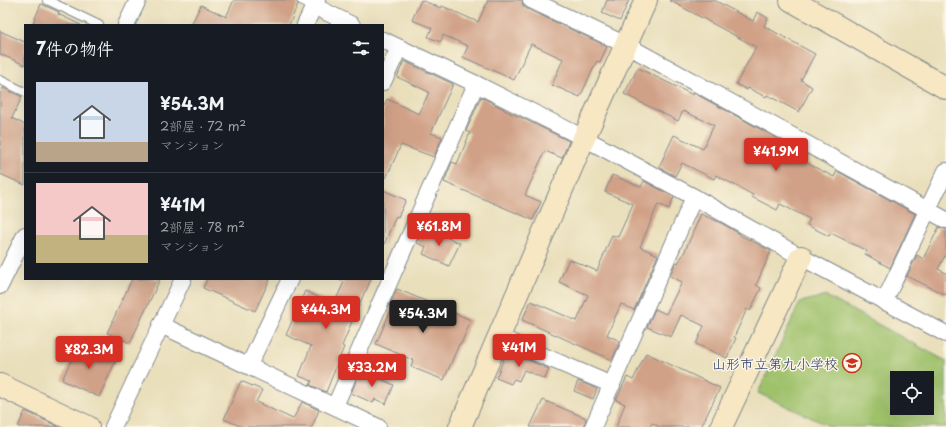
<!DOCTYPE html>
<html lang="ja">
<head>
<meta charset="utf-8">
<style>
  :root { --surface:#171b24; --page:#242831; --text:#f1f3f6; --muted:#9ea1a6; --line:#363941; --accent:#d93025 }
  body { margin:0; font-family:"Playpen Sans","Klee One",sans-serif; background:var(--page); color:var(--text); height:100vh; display:flex; flex-direction:column; font-size:15px; white-space:nowrap }
  * { box-sizing:border-box; margin:0 }
  p { font-size:13px; color:var(--muted) }
  .icon { flex:none; width:22px; height:22px; fill:none; stroke:currentColor; stroke-width:2; stroke-linecap:round; stroke-linejoin:round }
  .map { position:relative; flex:1; overflow:hidden }
  .side { position:absolute; left:24px; top:24px; width:360px; height:256px; display:flex; flex-direction:column; background:var(--surface); border-radius:0px; box-shadow:0 4px 16px #0002 }
  .side>* { flex:none }
  .fabs { position:absolute; left:890px; top:371px; display:grid; gap:8px }
  .fabs a { display:grid; place-items:center; width:44px; height:44px; border-radius:0px; background:var(--surface); box-shadow:0 4px 16px #0002; font-size:20px }
  .price { position:absolute; translate:-50% -34px; padding:0 9px; border-radius:4px; background:var(--accent); color:#fff; font-size:13px; line-height:26px; filter:drop-shadow(0 1px 2px #0008) }
  .price::after { content:''; position:absolute; left:50%; top:24px; width:12px; height:9px; margin-left:-6px; background:inherit; clip-path:polygon(0 0,100% 0,50% 100%) }
  .price.active { background:#222; color:#fff }
  ul { padding:0; list-style:none }
  li { display:flex; align-items:center; gap:12px; height:100px; padding:0 12px }
  li+li { border-top:1px solid var(--line) }
  li span { display:grid; place-items:center; flex:none; width:112px; height:80px; border-radius:0px; color:#555 }
  li>.icon { margin-inline-start:auto }
  span .icon { width:48px; height:48px; fill:#fffc; stroke-width:1 }
  li b { font-size:17px }
  h2 { display:flex; justify-content:space-between; align-items:center; height:48px; padding:0 12px; font-size:17px }
  .map>svg:first-child { display:block }
  .green { fill:#9ec16b; stroke:#5c7864; fill-rule:evenodd }
  .building { fill:#d0a187 }
  .lines { fill:none; stroke-linecap:round; stroke-linejoin:round }
  .lane-casing { stroke:#82878c; stroke-width:10 }
  .street-casing { stroke:#82878c; stroke-width:18 }
  .secondary-casing { stroke:#82878c; stroke-width:24 }
  .lane { stroke:#fff; stroke-width:8 }
  .street { stroke:#fff; stroke-width:16 }
  .secondary { stroke:#f7e8c3; stroke-width:22 }
  .labels { text-anchor:middle; dominant-baseline:central; stroke-width:3; stroke-linejoin:round; paint-order:stroke }
  .poi-label { font-size:14px; fill:#1b2f5e; stroke:#fcf5e5; text-anchor:end }
</style>
</head>
<body>
<div class="map">
<svg width="946" height="427" viewBox="0 0 946 427">
  <rect width="100%" height="100%" fill="#fcf5e5"/>
  <filter id="ink" filterUnits="userSpaceOnUse"><feTurbulence type="fractalNoise" baseFrequency=".025" numOctaves="2"/><feDisplacementMap in="SourceGraphic" scale="8" xChannelSelector="R" yChannelSelector="G"/><feConvolveMatrix kernelMatrix="1 2 1 2 8 2 1 2 1" color-interpolation-filters="sRGB"/></filter>
  <filter id="wash" filterUnits="userSpaceOnUse"><feTurbulence type="fractalNoise" baseFrequency=".012" numOctaves="4" result="noise"/><feDisplacementMap in="SourceGraphic" scale="16" xChannelSelector="R" yChannelSelector="G"/><feGaussianBlur stdDeviation="0.9" result="paint"/><feColorMatrix in="noise" values="0 0 0 0 0 0 0 0 0 0 0 0 0 0 0 0 0 1.4 0 .05"/><feComposite in="paint" operator="in"/></filter>
  <g filter="url(#wash)">
    <rect width="100%" height="100%" fill="#e9dfbb"/>
    <!-- green -->
    <path class="green" d="M826,296L946,361V427H831L758,393L800,302ZM897,378H927V408H897Z"/>
    <g id="blocks">
      <!-- building -->
      <g class="building">
        <path d="M234,0H296L298,4L289,25H191L201,5L226,17Z"/>
        <path d="M421,0L441,8L442,6L478,22L488,0H518L522,1L523,6L527,9L607,46L600,62L597,61L580,97L552,85L563,59L531,44L514,80L463,57L468,46L443,35L441,42L428,37L432,28L412,20Z"/>
        <path d="M607,0H629L620,21L602,13Z"/>
        <path d="M669,0H714L753,21L757,12L768,18L764,26L815,54L801,80L812,87L799,112L767,95L766,97L748,88L747,90L736,84L756,47Z"/>
        <path d="M41,4L59,12L58,14L81,25H32Z"/>
        <path d="M0,31L25,42V65L0,54Z"/>
        <path d="M404,61L453,84L431,133L442,137L434,157L401,145L383,185V107L387,99L419,114L429,92L397,77Z"/>
        <path d="M638,68L693,95L694,93L801,151L797,158L834,177L837,171L915,214L890,268L865,254L867,251L831,233L829,236L807,225L810,219L780,204L777,210L752,197L753,195L716,175L714,179L682,163L675,176L659,167L674,135L703,149L714,125L683,111L678,121L624,94Z"/>
        <path d="M3,88L22,97L12,118L25,125V185L0,174V94Z"/>
        <path d="M481,97L504,109V110L524,119L569,141L562,158L545,151L525,195L541,202L533,220L444,182L452,162L457,164L470,133L466,131Z"/>
        <path d="M612,175L641,187L644,181L674,197L669,209L658,204L640,247L658,255L634,310L621,304L607,335L620,341L612,360L522,320L531,301L577,321L588,295L559,282L569,259L597,271L612,235L618,237L633,204L605,192Z"/>
        <path d="M383,190L406,200L398,217L396,216L383,247Z"/>
        <path d="M701,214L721,223L740,234V235L771,251L756,285L761,288L750,311L747,309L734,337L736,338L727,358L696,344L704,326L681,315L671,337L647,327L655,309L666,314L682,282L670,276L676,262L678,263L684,253Z"/>
        <path d="M939,227L946,229V254L938,269L946,273V295L907,276L917,255L923,259Z"/>
        <path d="M422,231L430,234L431,231L460,243L449,266L423,254L426,247L417,243Z"/>
        <path d="M132,279H160L130,343L107,333Z"/>
        <path d="M207,279H270L255,311L203,288Z"/>
        <path d="M337,279H371L366,291H365L351,324L342,346L344,347L326,392L310,385L312,381L299,376L311,346L286,335L305,291L334,304L344,282Z"/>
        <path d="M397,289L471,320L461,344H459L444,380L411,367L413,360L376,344L394,303L391,302Z"/>
        <path d="M79,343L116,360L99,397L62,380Z"/>
        <path d="M507,351L549,369L545,379L524,370L519,381L514,379L511,384L496,378Z"/>
        <path d="M646,353L720,388L701,427H660L652,423L650,427H616L625,404L616,400L627,377L633,380Z"/>
        <path d="M361,370L394,385L386,404L375,399L373,403L351,393Z"/>
        <path d="M241,381L262,390L256,402L293,419L302,402L319,410L312,427H242L224,419Z"/>
        <path d="M578,381L597,389L593,399L574,391Z"/>
        <path d="M543,400L586,418L584,427H530Z"/>
        <path d="M25,411L59,427H18Z"/>
      </g>
    </g>
  </g>
  <g filter="url(#ink)">
    <use href="#blocks" fill-opacity="0" stroke="#82878c" stroke-width="1"/>
    <g class="lines">
      <defs>
        <g id="lane">
          <path d="M47,0L99,25"/>
          <path d="M301,0L314,6"/>
          <path d="M0,80L25,92"/>
        </g>
        <g id="street">
          <path d="M531,0L626,45L946,220"/>
          <path d="M314,6L352,25"/>
          <path d="M126,25L138,0"/>
          <path d="M305,25L317,0"/>
          <path d="M383,40L476,84L584,138L694,197L801,257L946,334"/>
          <path d="M383,82L399,48"/>
          <path d="M0,286L25,235"/>
          <path d="M884,302L946,171"/>
          <path d="M161,325L378,427"/>
          <path d="M499,337L612,385"/>
          <path d="M249,365L290,279"/>
          <path d="M335,406L476,84"/>
          <path d="M113,427L183,279"/>
          <path d="M593,427L694,197"/>
        </g>
        <g id="secondary">
          <path d="M791,0L946,88"/>
          <path d="M0,385L88,427"/>
          <path d="M460,427L584,138L646,0"/>
          <path d="M721,427L801,257"/>
        </g>
      </defs>
      <!-- lane casing -->
      <use href="#lane" class="lane-casing"/>
      <!-- street casing -->
      <use href="#street" class="street-casing"/>
      <!-- secondary casing -->
      <use href="#secondary" class="secondary-casing"/>
      <!-- lane -->
      <use href="#lane" class="lane"/>
      <!-- street -->
      <use href="#street" class="street"/>
      <!-- secondary -->
      <use href="#secondary" class="secondary"/>
    </g>
  </g>
  <!-- icons -->
  <defs>
    <symbol id="school-ring" viewBox="-11 -11 22 22"><circle r="9.5" fill="#fcf5e5" stroke="#c8321e" stroke-width="1.5"/><path d="M0-5L7-2L0 1L-7-2ZM-4 1L0 2.5L4 1V4Q0 6-4 4Z" fill="#c8321e"/></symbol>
  </defs>
  <g fill-rule="evenodd">
    <use href="#school-ring" x="841" y="352" width="22" height="22"/>
  </g>
  <g class="labels">
    <!-- poi labels -->
    <g class="poi-label">
      <text x="838" y="363">山形市立第九小学校</text>
    </g>
  </g>
</svg>
<div class="fabs">
<a><svg class="icon" aria-label="locate" viewBox="0 0 24 24"><circle cx="12" cy="12" r="6"/><path d="M12 2v4M12 18v4M2 12h4M18 12h4"/></svg></a>
</div>
<b class="price" style="left:776px;top:172px">¥41.9M</b>
<b class="price" style="left:439px;top:247px">¥61.8M</b>
<b class="price" style="left:326px;top:330px">¥44.3M</b>
<b class="price active" style="left:423px;top:334px">¥54.3M</b>
<b class="price" style="left:519px;top:368px">¥41M</b>
<b class="price" style="left:89px;top:370px">¥82.3M</b>
<b class="price" style="left:372px;top:388px">¥33.2M</b>
<section class="side">
<h2>7件の物件<svg class="icon" aria-label="filters" viewBox="0 0 24 24"><path d="M4 7h16M4 17h16"/><circle cx="9" cy="7" r="2"/><circle cx="15" cy="17" r="2"/></svg></h2>
<ul>
<li><span style="background:linear-gradient(#c9d6e8 75%,#b9a48a 0)"><svg class="icon" aria-label="home" viewBox="0 0 24 24"><path d="M3 11l9-7 9 7M6 9v11h12V9"/></svg></span><div><b>¥54.3M</b><p>2部屋 · 72 m²</p><p>マンション</p></div></li>
<li><span style="background:linear-gradient(#f6c9c9 65%,#c2b280 0)"><svg class="icon" aria-label="home" viewBox="0 0 24 24"><path d="M3 11l9-7 9 7M6 9v11h12V9"/></svg></span><div><b>¥41M</b><p>2部屋 · 78 m²</p><p>マンション</p></div></li>
</ul>
</section>
</div>
</body>
</html>
